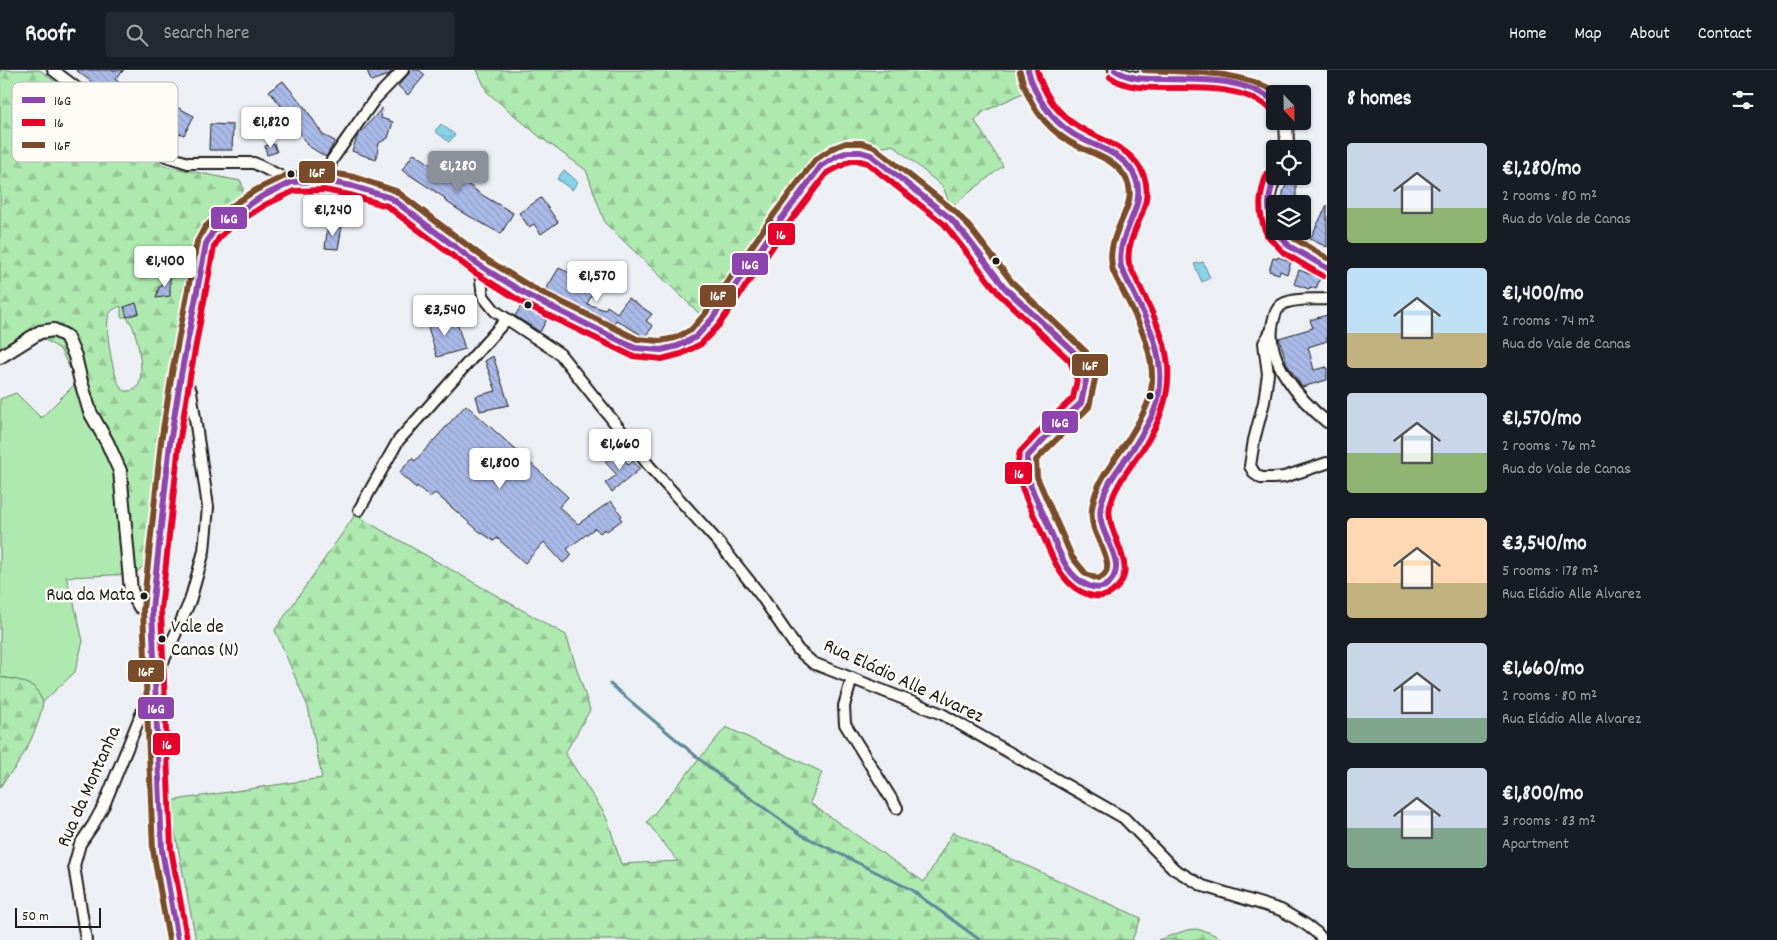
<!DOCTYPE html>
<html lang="en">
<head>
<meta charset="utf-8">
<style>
  :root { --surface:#171b24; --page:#242831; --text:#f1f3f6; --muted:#9ea1a6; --line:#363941; --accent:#8c9099 }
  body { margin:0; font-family:Dekko,sans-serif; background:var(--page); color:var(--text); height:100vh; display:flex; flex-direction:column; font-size:19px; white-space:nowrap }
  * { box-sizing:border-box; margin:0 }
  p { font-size:16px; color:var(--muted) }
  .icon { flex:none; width:28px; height:28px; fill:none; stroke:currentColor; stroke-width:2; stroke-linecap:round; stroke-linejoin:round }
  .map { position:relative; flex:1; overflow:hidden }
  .panel { display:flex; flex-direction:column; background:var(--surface); width:450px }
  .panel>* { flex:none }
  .needle { width:32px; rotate:158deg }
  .fabs { position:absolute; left:1266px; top:15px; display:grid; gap:10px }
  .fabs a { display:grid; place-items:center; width:45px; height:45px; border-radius:5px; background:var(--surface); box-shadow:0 1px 4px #0004; font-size:25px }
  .scale { position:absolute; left:15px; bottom:12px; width:86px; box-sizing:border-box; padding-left:5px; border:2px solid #1c1c1c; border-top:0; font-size:14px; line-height:18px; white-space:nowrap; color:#1c1c1c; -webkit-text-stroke:4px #fdfcf7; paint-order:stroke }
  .price { position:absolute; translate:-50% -42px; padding:0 11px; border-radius:5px; background:#fff; color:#222; font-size:16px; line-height:32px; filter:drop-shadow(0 1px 2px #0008) }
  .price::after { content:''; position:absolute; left:50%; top:30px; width:15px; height:11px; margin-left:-8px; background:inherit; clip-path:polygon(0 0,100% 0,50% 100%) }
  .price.on { background:var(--accent); color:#fff }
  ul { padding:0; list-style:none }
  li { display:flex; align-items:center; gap:15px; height:125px; padding:0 20px }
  li span { display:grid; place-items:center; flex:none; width:140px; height:100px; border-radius:5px; color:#555 }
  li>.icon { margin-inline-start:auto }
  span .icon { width:60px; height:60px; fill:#fffc; stroke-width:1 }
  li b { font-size:21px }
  h2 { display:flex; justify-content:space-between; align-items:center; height:60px; padding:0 20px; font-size:21px }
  header { display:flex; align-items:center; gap:30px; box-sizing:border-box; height:70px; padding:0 25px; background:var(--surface); border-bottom:1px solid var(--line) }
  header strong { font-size:24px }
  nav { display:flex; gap:28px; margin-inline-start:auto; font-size:18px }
  .search { width:350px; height:45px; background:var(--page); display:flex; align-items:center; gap:12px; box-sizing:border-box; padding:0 18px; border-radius:5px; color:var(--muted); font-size:19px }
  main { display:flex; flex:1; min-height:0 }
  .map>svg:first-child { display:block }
  .green { fill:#aee9af; stroke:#658266 }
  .forest { fill:url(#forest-firs); stroke:#658266; fill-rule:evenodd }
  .water { fill:url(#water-ripples); stroke:#5d8997 }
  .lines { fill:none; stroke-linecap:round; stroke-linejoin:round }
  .stream { stroke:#5d8997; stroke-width:3 }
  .building { fill:url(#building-back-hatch); stroke:#1c1c1c }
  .minor-casing { stroke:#1c1c1c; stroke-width:14 }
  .tertiary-casing { stroke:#1c1c1c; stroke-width:16 }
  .minor { stroke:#fdfcf7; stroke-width:10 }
  .tertiary { stroke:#fdfcf7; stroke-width:12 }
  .bus-1-casing { stroke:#fdfcf7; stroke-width:10 }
  .bus-2-casing { stroke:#fdfcf7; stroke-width:10 }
  .bus-3-casing { stroke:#fdfcf7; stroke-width:10 }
  .bus-1 { stroke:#8e44ad; stroke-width:6 }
  .bus-2 { stroke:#e4002b; stroke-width:6 }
  .bus-3 { stroke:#7a4b2a; stroke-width:6 }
  .bus-dot { fill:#1c1c1c; stroke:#fdfcf7; stroke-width:2 }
  .labels { text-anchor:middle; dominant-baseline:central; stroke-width:5; stroke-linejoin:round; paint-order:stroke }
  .bus-label { font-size:19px; fill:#1c1c1c; stroke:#fdfcf7; text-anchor:end }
  .street-label { font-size:20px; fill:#1c1c1c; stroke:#fdfcf7 }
  .key { fill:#fdfcf7; stroke:#bab9b5; stroke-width:1 }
  .key-label { font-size:14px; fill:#1c1c1c }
  .line-badge { stroke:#fdfcf7; stroke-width:2 }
  .badge-label { font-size:14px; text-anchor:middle; font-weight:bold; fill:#fff }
</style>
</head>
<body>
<header>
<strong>Roofr</strong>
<div class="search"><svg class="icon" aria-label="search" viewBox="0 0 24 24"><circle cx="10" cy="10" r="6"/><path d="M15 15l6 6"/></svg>Search here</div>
<nav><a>Home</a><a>Map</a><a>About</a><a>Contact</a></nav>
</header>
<main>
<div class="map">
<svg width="1327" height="870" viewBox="0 0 1327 870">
  <defs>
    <pattern id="forest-firs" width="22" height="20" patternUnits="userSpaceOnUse" patternTransform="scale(1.25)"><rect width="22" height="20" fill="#aee9af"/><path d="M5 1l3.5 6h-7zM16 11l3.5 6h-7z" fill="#95c796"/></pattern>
    <pattern id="water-ripples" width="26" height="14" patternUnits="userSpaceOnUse" patternTransform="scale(1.25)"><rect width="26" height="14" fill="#88d2e9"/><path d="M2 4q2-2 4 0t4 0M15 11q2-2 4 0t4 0" fill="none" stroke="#75b4c7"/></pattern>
    <pattern id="building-back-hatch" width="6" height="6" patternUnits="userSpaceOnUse" patternTransform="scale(1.25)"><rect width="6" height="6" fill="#aabae9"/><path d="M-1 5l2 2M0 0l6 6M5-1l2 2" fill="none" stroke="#929fc7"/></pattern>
  </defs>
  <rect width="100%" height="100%" fill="#eceff4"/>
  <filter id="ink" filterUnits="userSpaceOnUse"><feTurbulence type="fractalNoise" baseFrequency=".02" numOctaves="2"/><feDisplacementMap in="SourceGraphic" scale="10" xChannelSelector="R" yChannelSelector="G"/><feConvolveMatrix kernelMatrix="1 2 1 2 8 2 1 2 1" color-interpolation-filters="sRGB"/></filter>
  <g filter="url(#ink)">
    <!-- green -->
    <path class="green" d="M77,312L98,342L114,376L135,504L66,507L73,529L83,571L75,602L43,632L34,617L18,610L0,607V329L16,323L41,348Z"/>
    <!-- forest -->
    <g class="forest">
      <path d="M0,0H40L164,96L241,111L243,118L242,129L235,142L197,191L190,207L182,242L178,296L153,473L148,491L135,504L114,376L98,342L77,312L60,279L44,269L24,277L0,295ZM121,236V247H127C129,251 133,255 134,260C138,271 148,317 133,320C129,321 125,322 122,319C113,310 104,256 109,245C111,240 116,238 121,236Z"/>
      <path d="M477,0H1018L1027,21L983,42L975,51L1003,96L951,137L943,117L893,75C890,76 885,77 881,77C876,76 871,72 866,71C841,67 819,91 803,108L703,247L605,153L586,100L540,67L487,22Z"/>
      <path d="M355,445L566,565L590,640L565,683L604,743L609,754L621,794L678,791L647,752L726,657L822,702L810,733L924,812L953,762L1141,848L1132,870H196L169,731L322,708L308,637L275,560Z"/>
      <path d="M0,607L18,610L35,617L43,632C39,656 28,678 15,698C10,704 4,710 0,717Z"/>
      <path d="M1196,859L1208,862L1225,870H1158L1187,860Z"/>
    </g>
    <!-- water -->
    <g class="water">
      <path d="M441,54L455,65L449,72L435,61Z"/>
      <path d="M564,100L578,112L572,120L557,109Z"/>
      <path d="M1203,192L1210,208L1202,212L1194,194Z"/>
    </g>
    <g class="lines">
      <!-- stream -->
      <path class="stream" d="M610,614L721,707L802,765L910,819L980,870"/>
    </g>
    <!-- building -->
    <g class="building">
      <path d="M76,0H124L115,9L135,25L130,30L163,51L173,35L194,46L184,65L179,63L171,76L154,66L155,64L130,50L108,31L111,27Z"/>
      <path d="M367,0H393L388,5L371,11Z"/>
      <path d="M412,0H419L425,5L408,25L398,16Z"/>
      <path d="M283,11L306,39L323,65L335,71L326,87L307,75L299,62V58L269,21Z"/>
      <path d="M382,38L381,48L393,52L388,68L379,73L376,90L352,81L357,67Z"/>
      <path d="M210,54L233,55L232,80H209Z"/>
      <path d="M274,74L277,82L267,85L265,76Z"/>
      <path d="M414,83L436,98L441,90L454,98L451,102L477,121V122L513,143L501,164L462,142L444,130L445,128L402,100Z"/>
      <path d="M1288,111L1296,113V129H1283V122Z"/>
      <path d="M541,128L558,152L541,164L534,154L529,157L519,143Z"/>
      <path d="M1327,135V177L1310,169Z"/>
      <path d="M328,154L342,156L338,179L325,178Z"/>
      <path d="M1278,187L1291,192L1287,204L1280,201L1279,204L1269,201L1273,188L1277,189Z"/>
      <path d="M559,198L596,216L587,234L605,240L607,236L617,243L628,228L652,244L646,251L653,256L645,267L616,250L611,258L545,221Z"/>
      <path d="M1299,200L1320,208L1316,219L1310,217L1309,219L1294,214Z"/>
      <path d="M170,205V226L156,228L159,217L162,216V206Z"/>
      <path d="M136,233L139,243L127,247L124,237Z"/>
      <path d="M522,234L548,247L540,262L515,246Z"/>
      <path d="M434,244L438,256L456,250L465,279L437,287L425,247Z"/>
      <path d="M1327,245V271L1308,277L1314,300L1327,297V310L1302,317L1287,294L1279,268L1313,258L1310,250Z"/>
      <path d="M493,286L509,335L480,341L476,326L496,321L485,291Z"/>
      <path d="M466,335L568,427L559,437L578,454L611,431L622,446L620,448L622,450L607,461L605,459L600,463L595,458L567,479L572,485L563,493L544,472L525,493L497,468L494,471L479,461L435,423L430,427L417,416L416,418L399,403L412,388L415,391Z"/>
      <path d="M617,381L629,395L633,391L640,399L612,422L605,413L617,405L605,392Z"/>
    </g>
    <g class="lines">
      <defs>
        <g id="minor">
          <path d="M53,0L166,86L188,93H254L292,112"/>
          <path d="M325,111L332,90L374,30L403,0"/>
          <path d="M479,195L483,226L495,241L560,284L650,397L719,473L762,527L798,580L813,593L942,644L1124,748L1174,799L1203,816L1281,840L1305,854L1317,863L1323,870"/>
          <path d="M1327,229C1314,230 1297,228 1285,233C1277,236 1275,244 1273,252C1264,289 1300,330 1327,352"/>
          <path d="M1271,261L1264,273L1268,304L1264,332L1254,370L1250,396L1255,404L1261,408H1273L1284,407L1327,393"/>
          <path d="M359,440L398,371L507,249"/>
          <path d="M852,608L844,636L845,654L897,738"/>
          <path d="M86,870L74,796L80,774L93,755L104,735L155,610L190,531L204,481L208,437L191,321L181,305"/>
        </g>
        <g id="tertiary">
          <path d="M1115,0C1126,9 1143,9 1156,9C1192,10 1248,5 1275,31"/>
          <path d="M1285,79L1287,73L1286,51"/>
          <path d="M1275,106C1267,127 1264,140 1275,161"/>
          <path d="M1275,161L1289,176L1327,198"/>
          <path d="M0,287L40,262L54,260L66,266L75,286L81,312L90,342L107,372L120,401L131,521L140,537L152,540"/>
          <path d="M178,870L173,848L162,780L152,540L170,373L181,305L206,174L212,163L226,150L261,127L292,112L325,111L352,116L391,128L479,195L529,226L616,270L635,278L661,280L678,276L696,267L712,249L782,148L821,96L837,86L848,82H861L871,85L950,148L965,165L1005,218L1078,286L1086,310L1081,333L1058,354L1027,387C1027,394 1027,403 1029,410C1034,424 1041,438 1047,452C1054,466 1058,483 1067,497C1076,510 1096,527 1110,512C1125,496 1108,475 1103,459C1100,451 1100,441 1102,432C1105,417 1129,385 1138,370C1145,359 1155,341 1158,329C1170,283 1139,237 1121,197C1119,188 1119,179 1122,170C1129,150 1145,132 1136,109C1126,81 1095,78 1073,64C1051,50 1033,25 1028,0"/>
        </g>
      </defs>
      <!-- minor casing -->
      <use href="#minor" class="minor-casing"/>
      <!-- tertiary casing -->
      <use href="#tertiary" class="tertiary-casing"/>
      <!-- minor -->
      <use href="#minor" class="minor"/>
      <!-- tertiary -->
      <use href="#tertiary" class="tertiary"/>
      <defs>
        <g id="bus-1">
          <path d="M1115,0C1130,10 1147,9 1164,9C1202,10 1242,7 1275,31"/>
          <path d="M1275,106C1268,126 1266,141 1275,161"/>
          <path d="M1275,161L1289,176L1327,198"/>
          <path d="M178,870L162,780L152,540L170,373L181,305L206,174L212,163L226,150L261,127L292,112L325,111L352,116L391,128L479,195L529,226L635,278L661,280L678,276L696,267L712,249L782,148L821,96L837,86L848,82H861L871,85L950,148L965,165L1005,218L1078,286L1086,310L1081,333L1058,354L1027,387C1027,394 1027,402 1029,410C1033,425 1042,440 1048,455C1058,477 1064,506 1089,516C1097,519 1105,518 1110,512C1126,495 1106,472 1102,455C1100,449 1100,442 1101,436C1104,414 1122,395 1134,377C1143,362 1154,346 1158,329C1169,282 1140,238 1121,197C1115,163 1147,140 1136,109C1126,82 1095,78 1073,64C1050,49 1035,26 1028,0"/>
        </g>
        <g id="bus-2">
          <path d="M1110,7C1126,18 1144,18 1162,18C1199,18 1239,15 1270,38"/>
          <path d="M1267,103C1259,125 1257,143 1267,165"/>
          <path d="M1269,167L1284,183L1323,206"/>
          <path d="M187,868L171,779L161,540L179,374L190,307L214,177L219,168L231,157L265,135L294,121L324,120L350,125L387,136L474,202L525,234L632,286L662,289L681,284L701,274L719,255L789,153L827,103L850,91H860L867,93L944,154L999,224L1070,291L1077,310L1073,328L1052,348L1020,382C1011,405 1032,440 1041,461C1052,485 1060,516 1089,525C1096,527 1104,527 1111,523C1145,499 1104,465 1110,436C1115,414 1134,393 1146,374C1190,302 1161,262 1129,194C1124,163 1156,139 1144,106C1133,77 1103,72 1079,57C1058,45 1043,23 1037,0"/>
        </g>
        <g id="bus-3">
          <path d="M1144,0C1191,2 1240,0 1280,24"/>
          <path d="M1287,161L1295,169L1327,188"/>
          <path d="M169,870L153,780L143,540L161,372L172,303L197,172L205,157L221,143L256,120L289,104L326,102L354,107L396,121L484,188L533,218L637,269L660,271L675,268L691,260L705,244L775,143L815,90L833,78L846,73H862L874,77L956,142L972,160L1012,212L1086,282L1095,309L1089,337L1036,390L1037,407L1072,487L1086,504L1098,509C1119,501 1098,473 1094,459C1091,450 1091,441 1093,433C1097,411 1114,391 1126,373C1134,360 1144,345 1149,329C1162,285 1131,239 1113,201C1103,164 1138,139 1128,113C1119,88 1089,84 1070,72C1044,57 1027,31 1020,2"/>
        </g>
      </defs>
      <!-- bus-1 casing -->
      <use href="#bus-1" class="bus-1-casing"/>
      <!-- bus-2 casing -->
      <use href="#bus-2" class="bus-2-casing"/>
      <!-- bus-3 casing -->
      <use href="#bus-3" class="bus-3-casing"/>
      <!-- bus-1 -->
      <use href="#bus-1" class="bus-1"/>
      <!-- bus-2 -->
      <use href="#bus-2" class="bus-2"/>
      <!-- bus-3 -->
      <use href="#bus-3" class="bus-3"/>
    </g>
  </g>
  <!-- markers -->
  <g class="bus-dot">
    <circle cx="291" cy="104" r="4.5"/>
    <circle cx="996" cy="191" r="4.5"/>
    <circle cx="528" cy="235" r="4.5"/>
    <circle cx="1150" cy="326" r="4.5"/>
    <circle cx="144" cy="526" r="4.5"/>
    <circle cx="162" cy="569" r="4.5"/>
  </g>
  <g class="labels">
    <!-- bus labels -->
    <g class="bus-label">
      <text x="135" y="526">Rua da Mata</text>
      <text x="171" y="558" text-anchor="start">Vale de<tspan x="171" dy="23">Canas (N)</tspan></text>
    </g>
    <!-- street labels -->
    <g class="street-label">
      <text transform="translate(903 612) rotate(25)">Rua Eládio Alle Alvarez</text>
      <text transform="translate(90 717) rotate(-66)">Rua da Montanha</text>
    </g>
  </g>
  <!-- legend -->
  <rect x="12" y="12" width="166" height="80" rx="8" class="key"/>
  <rect x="22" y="27" width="23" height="6" fill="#8e44ad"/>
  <rect x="22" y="49" width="23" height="7" fill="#e4002b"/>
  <rect x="22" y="72" width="23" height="6" fill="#7a4b2a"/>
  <g class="key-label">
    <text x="54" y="35">16G</text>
    <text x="54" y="57">16</text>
    <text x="54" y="80">16F</text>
  </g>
  <g class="line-badge">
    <rect x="298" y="90" width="38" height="24" rx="5" fill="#7a4b2a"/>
    <rect x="210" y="136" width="38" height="24" rx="5" fill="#8e44ad"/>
    <rect x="767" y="152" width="29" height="24" rx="5" fill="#e4002b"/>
    <rect x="731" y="182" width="38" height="24" rx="5" fill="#8e44ad"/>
    <rect x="699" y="214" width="38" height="24" rx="5" fill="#7a4b2a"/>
    <rect x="1071" y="283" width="38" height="24" rx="5" fill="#7a4b2a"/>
    <rect x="1041" y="340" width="38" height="24" rx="5" fill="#8e44ad"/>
    <rect x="1004" y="391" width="29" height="24" rx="5" fill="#e4002b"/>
    <rect x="127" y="589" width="38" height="24" rx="5" fill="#7a4b2a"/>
    <rect x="137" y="626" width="38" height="24" rx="5" fill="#8e44ad"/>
    <rect x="152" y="662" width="29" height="24" rx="5" fill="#e4002b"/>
  </g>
  <g class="badge-label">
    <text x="317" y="107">16F</text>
    <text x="229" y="153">16G</text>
    <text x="781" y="169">16</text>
    <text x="750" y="199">16G</text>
    <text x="718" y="230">16F</text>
    <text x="1090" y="300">16F</text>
    <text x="1060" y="357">16G</text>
    <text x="1019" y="408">16</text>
    <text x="146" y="606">16F</text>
    <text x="156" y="643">16G</text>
    <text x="167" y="679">16</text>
  </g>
</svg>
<div class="fabs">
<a><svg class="needle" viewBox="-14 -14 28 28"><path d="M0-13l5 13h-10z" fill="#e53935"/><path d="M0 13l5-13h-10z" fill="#9ea1a6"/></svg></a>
<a><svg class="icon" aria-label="locate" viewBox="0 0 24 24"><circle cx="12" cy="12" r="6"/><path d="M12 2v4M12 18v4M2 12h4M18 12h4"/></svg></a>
<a><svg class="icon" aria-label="layers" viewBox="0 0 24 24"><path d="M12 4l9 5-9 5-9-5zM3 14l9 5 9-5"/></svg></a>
</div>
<div class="scale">50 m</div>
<b class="price" style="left:271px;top:79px">€1,820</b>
<b class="price on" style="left:458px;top:123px">€1,280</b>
<b class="price" style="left:333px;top:167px">€1,240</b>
<b class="price" style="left:165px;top:218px">€1,400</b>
<b class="price" style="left:597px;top:233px">€1,570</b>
<b class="price" style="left:445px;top:267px">€3,540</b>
<b class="price" style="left:620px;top:401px">€1,660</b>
<b class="price" style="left:500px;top:420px">€1,800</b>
</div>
<section class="panel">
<h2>8 homes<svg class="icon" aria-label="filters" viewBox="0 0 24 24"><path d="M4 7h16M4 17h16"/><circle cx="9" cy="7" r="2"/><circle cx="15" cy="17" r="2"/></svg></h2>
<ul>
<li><span style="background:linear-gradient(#c9d6e8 65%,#8fb573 0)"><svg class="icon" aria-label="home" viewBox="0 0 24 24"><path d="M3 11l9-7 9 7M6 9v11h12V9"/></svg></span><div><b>€1,280/mo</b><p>2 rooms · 80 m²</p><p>Rua do Vale de Canas</p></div></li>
<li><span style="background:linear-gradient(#bfe0f5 65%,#c2b280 0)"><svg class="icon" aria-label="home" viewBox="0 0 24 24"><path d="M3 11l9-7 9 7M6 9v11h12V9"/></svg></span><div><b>€1,400/mo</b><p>2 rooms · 74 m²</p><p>Rua do Vale de Canas</p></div></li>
<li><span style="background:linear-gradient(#c9d6e8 60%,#8fb573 0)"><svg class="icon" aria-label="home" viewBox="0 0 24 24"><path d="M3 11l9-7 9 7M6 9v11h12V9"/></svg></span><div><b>€1,570/mo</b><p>2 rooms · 76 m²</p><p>Rua do Vale de Canas</p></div></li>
<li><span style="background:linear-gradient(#ffd9b3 65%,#c2b280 0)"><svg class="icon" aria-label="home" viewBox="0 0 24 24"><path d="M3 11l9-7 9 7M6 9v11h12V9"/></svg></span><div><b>€3,540/mo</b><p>5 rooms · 178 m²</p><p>Rua Eládio Alle Alvarez</p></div></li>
<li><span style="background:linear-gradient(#c9d6e8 75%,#7fa58c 0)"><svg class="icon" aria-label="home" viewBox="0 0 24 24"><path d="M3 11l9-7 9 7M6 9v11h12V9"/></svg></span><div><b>€1,660/mo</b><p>2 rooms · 80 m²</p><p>Rua Eládio Alle Alvarez</p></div></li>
<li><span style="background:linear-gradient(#c9d6e8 60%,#7fa58c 0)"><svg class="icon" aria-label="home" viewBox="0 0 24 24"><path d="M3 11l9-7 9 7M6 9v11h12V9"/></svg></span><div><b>€1,800/mo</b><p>3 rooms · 83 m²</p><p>Apartment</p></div></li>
</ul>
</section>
</main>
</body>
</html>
